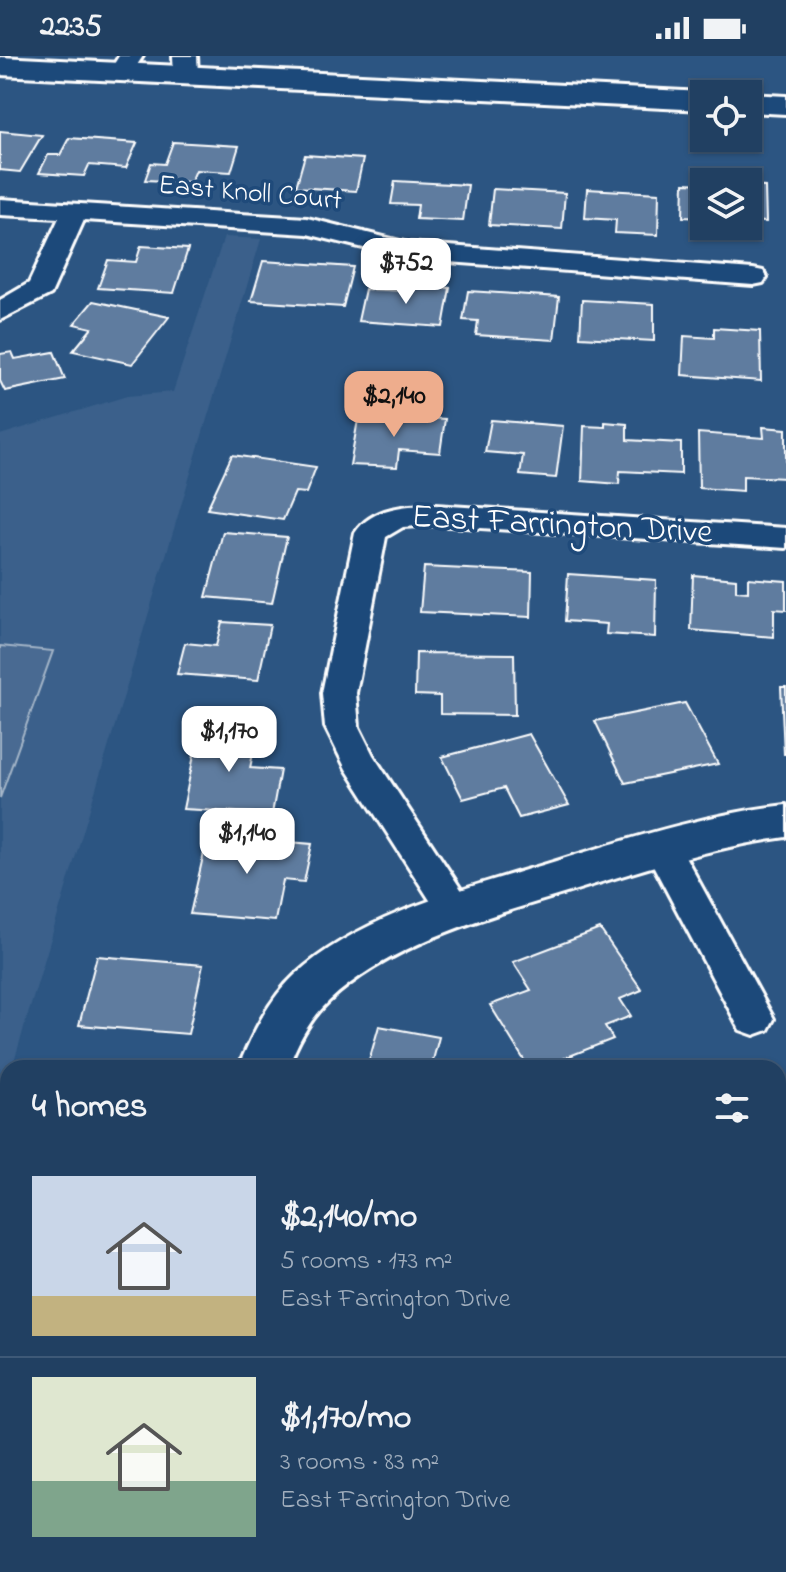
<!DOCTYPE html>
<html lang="en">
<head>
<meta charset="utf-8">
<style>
  :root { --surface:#214062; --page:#294768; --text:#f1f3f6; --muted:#a2afbe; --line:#3e5977; --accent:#eead8d }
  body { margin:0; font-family:"Indie Flower",sans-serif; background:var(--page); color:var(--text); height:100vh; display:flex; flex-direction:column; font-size:30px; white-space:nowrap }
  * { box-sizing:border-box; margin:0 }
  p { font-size:26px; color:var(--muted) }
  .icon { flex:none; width:44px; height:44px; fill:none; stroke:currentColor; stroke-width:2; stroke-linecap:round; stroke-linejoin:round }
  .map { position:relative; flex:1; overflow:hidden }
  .panel { position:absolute; left:0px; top:1004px; width:786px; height:512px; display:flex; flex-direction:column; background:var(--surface); border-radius:24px 24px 0 0; box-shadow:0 2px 6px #0004,0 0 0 2px var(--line) }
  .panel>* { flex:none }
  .fabs { position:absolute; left:690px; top:24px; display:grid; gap:16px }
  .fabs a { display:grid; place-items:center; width:72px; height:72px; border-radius:0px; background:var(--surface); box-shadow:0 2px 6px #0004,0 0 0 2px var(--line); font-size:40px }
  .price { position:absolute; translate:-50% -68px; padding:0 18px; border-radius:16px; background:#fff; color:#222; font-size:26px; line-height:52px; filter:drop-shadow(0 2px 4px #0008) }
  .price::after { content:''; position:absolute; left:50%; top:48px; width:24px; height:18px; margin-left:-12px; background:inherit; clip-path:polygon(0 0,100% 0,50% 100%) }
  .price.selected { background:var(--accent); color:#111 }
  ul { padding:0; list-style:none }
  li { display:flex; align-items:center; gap:24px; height:200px; padding:0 32px }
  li+li { border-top:2px solid var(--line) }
  li span { display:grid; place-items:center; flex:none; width:224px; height:160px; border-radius:0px; color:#555 }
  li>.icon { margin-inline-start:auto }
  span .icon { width:96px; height:96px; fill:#fffc; stroke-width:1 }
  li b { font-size:34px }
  h2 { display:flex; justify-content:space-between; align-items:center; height:96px; padding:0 32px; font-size:34px }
  .status { display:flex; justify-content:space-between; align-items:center; height:56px; padding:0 40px; background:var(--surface); direction:ltr }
  .status svg { height:22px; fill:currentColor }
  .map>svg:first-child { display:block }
  .built { fill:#3b618b }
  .green { fill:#486b92; stroke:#a4b5c8; stroke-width:2 }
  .building { fill:#5e7c9f; stroke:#fff; stroke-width:2 }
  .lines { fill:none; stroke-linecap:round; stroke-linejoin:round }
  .minor-casing { stroke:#fff; stroke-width:6 }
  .tertiary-casing { stroke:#fff; stroke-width:6 }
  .secondary-casing { stroke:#fff; stroke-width:6 }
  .minor { fill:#1f4a7a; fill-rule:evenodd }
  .tertiary { fill:#1f4a7a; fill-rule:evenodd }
  .secondary { fill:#1f4a7a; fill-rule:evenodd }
  .labels { text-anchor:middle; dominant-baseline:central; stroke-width:7; stroke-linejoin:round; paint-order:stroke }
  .far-street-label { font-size:28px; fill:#fff; stroke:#1f4a7a }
  .street-label { font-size:34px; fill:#fff; stroke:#1f4a7a }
</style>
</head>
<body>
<div class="status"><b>22:35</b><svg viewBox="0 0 49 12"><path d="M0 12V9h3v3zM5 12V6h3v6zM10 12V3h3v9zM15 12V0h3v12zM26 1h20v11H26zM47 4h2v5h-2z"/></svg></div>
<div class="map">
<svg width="786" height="1516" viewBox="0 0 786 1516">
  <rect width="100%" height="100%" fill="#2c5582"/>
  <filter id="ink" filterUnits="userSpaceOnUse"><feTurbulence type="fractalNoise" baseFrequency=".0125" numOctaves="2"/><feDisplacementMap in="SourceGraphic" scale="16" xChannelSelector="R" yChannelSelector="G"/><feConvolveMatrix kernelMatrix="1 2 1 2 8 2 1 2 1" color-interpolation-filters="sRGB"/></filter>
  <g filter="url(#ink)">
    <!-- built -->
    <path class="built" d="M224,181L261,183L12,1012H8V1026L0,1053V379L127,340L173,336Z"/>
    <!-- green -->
    <path class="green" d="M0,590L53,595L0,742Z"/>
    <!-- building -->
    <g class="building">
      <path d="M0,75L42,79L20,116L0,114Z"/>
      <path d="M69,82L137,87L126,112L89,109L84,120L39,117L48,99H60Z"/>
      <path d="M173,86L239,90L231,116L196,114L191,126L145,124L151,107L165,108Z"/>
      <path d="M305,99L363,103L356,135L296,131Z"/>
      <path d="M395,125L468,129L463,165L416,163L418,149L391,148Z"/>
      <path d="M684,127L704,128V162L683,161Z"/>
      <path d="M748,130L765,131L766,166L748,165Z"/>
      <path d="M493,133L565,137L562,173L489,169Z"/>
      <path d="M587,133L659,137L658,179L615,177L616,164L585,162Z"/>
      <path d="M141,190L188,193L174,237L98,232L108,204L136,206Z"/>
      <path d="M263,205L353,211L343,251L251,245Z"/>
      <path d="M407,228L450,232L443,271L358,265L365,233L405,235Z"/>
      <path d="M468,235L559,241L554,284L476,279L478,265L463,264Z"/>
      <path d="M582,244L654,248V285L580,281Z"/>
      <path d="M93,245L169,261L132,308L73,295L92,272L74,268Z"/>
      <path d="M714,272L760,275L761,325L682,319L684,280L714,282Z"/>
      <path d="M12,296L15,303L54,296L65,323L5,335L0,325V298Z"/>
      <path d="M359,358L445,363L440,397L399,394L397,411L350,409Z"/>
      <path d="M491,364L563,370L556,422L520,419L523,399L485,396Z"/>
      <path d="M605,366L627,368V384L681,387V418L620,415L619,428L582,425L584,370L605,371Z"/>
      <path d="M763,371L786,373V422L743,420V435L699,432L698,377L764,382Z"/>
      <path d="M232,399L316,411L306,437L295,436L283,464L207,453Z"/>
      <path d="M223,476L287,481L272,547L206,541Z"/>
      <path d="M424,511L532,516L531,561L420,556Z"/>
      <path d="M568,518L656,524L655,581L606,578L607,568L565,565Z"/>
      <path d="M693,519L736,523V535L748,536V522L786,525V554L774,553V581L691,574Z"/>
      <path d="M222,566L270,569L258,624L177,618L185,587L216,590Z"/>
      <path d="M416,597L514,598L515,659L440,658V640L415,639Z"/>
      <path d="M781,631H786V698H784Z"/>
      <path d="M685,647L718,708L625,727L595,665Z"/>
      <path d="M200,670L258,673L250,712L280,714L272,758L183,753Z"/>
      <path d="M529,678L569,749L519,762L504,732L463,743L442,701Z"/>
      <path d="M208,779L312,788L304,826L283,824L275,865L190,858Z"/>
      <path d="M600,873L642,934L620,943L631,960L605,970L613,983L539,1012H529L490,949L531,934L513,906Z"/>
      <path d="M97,900L203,909L188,978L79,969Z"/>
      <path d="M379,970L439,981L431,1012H367Z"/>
      <path d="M778,1144L786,1145V1222L778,1221Z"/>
      <path d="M0,1342L8,1343V1484L0,1483Z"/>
    </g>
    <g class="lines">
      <defs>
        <g id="minor">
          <path d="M119,0H143L129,21H113L109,16Z"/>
          <path d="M173,0H197L198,19L194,24H178L174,19Z"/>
          <path d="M0,143L307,162L408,187L753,213L763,215L767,221L763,227L753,229L408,203L307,178L84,164L51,238L0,264V244L29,227L59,162L0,159Z"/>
          <path d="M435,449L786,472V492L435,469L403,471L386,481L356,637L359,671L373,699L474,853L468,863L455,868L442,863L346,713L325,671L322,637L355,477C372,451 407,449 435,449Z"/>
          <path d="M661,776L674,780L768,952L774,963L768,974L754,979L740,974L643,790L648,780Z"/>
        </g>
        <g id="tertiary">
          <path d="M786,749V781C712,791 643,813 573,835C491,860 394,885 329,945C309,964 297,987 288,1012H238C252,979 268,944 295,919C361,858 471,831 556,805C632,782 707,758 786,749Z"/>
          <path d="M133,1508H193L191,1516H131Z"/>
        </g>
        <g id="secondary">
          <path d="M0,1L704,36L711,38H704V54L0,19Z"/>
          <path d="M748,38L786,40V58L748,56Z"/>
        </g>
      </defs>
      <!-- minor casing -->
      <use href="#minor" class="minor-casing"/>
      <!-- tertiary casing -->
      <use href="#tertiary" class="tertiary-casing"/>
      <!-- secondary casing -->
      <use href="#secondary" class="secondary-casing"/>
      <!-- minor -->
      <use href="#minor" class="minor"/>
      <!-- tertiary -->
      <use href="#tertiary" class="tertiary"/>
      <!-- secondary -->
      <use href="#secondary" class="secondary"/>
    </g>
  </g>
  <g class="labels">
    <!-- far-street labels -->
    <g class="far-street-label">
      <text transform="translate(250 138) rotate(5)">East Knoll Court</text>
    </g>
    <!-- street labels -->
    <g class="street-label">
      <text transform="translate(562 470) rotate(3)">East Farrington Drive</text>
    </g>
  </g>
</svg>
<div class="fabs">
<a><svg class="icon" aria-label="locate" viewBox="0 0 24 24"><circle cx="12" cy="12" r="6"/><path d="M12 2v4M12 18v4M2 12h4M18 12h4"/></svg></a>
<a><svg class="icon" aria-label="layers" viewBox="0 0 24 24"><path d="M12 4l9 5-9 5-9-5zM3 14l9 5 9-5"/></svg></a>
</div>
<b class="price" style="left:406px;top:250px">$752</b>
<b class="price selected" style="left:394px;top:383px">$2,140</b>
<b class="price" style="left:229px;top:718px">$1,170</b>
<b class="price" style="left:247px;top:820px">$1,140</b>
<section class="panel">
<h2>4 homes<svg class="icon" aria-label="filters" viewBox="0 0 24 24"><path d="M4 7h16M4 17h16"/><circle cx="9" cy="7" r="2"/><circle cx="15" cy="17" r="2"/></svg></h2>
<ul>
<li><span style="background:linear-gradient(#c9d6e8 75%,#c2b280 0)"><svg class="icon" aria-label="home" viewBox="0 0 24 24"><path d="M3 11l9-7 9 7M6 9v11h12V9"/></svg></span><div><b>$2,140/mo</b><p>5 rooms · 173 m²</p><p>East Farrington Drive</p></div></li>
<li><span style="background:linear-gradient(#dfe7d0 65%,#7fa58c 0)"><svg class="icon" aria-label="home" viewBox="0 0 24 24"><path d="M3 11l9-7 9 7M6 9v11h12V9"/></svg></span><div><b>$1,170/mo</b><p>3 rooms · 83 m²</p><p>East Farrington Drive</p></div></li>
</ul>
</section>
</div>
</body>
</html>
